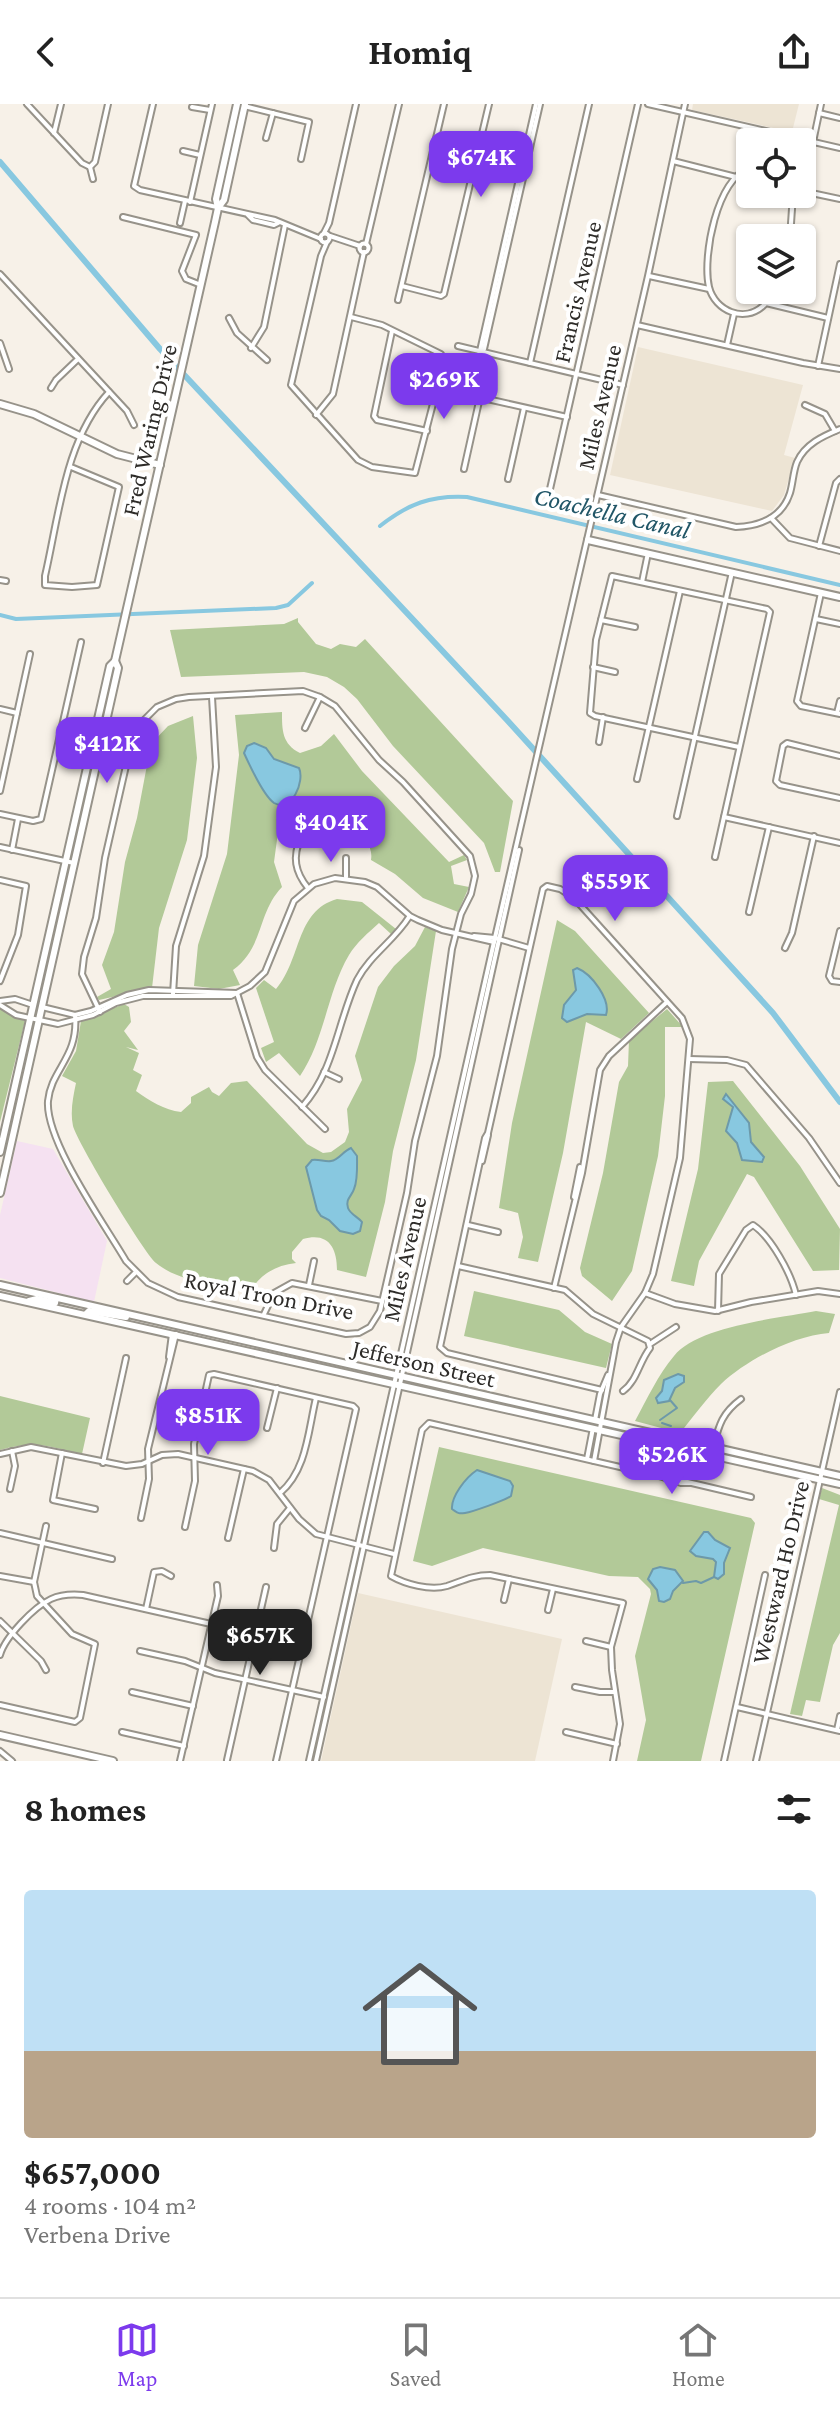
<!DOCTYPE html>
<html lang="en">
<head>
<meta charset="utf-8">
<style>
  :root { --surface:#fff; --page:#f2f2f2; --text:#222; --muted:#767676; --line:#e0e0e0; --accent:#7c3aed }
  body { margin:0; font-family:"Crimson Pro",serif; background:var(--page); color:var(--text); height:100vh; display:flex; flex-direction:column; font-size:30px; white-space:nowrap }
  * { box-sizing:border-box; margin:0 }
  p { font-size:26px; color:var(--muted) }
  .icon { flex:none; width:44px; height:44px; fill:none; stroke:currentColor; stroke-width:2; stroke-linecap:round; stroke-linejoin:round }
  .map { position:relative; height:1657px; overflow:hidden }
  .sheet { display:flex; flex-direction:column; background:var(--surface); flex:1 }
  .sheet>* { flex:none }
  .fabs { position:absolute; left:736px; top:24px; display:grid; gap:16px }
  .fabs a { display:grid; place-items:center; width:80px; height:80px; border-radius:8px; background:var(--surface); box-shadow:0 2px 6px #0004; font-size:40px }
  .price { position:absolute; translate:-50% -68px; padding:0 18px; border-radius:16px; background:var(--accent); color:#fff; font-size:26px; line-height:52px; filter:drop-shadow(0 2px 4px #0008) }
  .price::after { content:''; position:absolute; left:50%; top:48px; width:24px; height:18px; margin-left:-12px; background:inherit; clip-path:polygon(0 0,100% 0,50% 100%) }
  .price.on { background:#222; color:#fff }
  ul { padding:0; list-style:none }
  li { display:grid; align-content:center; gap:16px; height:424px; padding:0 24px }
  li+li { border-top:2px solid var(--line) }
  li span { display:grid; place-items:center; height:248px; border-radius:8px; color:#555 }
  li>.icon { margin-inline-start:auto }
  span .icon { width:144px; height:144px; fill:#fffc; stroke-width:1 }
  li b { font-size:34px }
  h2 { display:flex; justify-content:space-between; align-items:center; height:96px; padding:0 24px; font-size:34px }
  header { display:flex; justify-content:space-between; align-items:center; height:104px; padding:0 24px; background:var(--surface); font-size:36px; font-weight:700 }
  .menu { display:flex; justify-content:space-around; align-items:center; height:112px; border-top:2px solid var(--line); background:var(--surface); font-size:22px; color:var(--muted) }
  .menu a { display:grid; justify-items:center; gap:4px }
  .menu .on { color:var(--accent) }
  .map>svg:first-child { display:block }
  .commercial { fill:#f5e1f1 }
  .built { fill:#ede4d4 }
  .green { fill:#b2c998 }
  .water { fill:#88c8e0; stroke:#6d99a9; stroke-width:2 }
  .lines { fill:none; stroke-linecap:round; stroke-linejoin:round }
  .stream { stroke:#6d99a9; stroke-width:2 }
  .canal { stroke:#88c8e0; stroke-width:4 }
  .river { stroke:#88c8e0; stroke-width:6 }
  .minor-casing { stroke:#97938a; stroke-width:8 }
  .major-casing { stroke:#97938a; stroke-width:10 }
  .minor { stroke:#fff; stroke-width:4 }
  .major { stroke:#fff; stroke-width:6 }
  .labels { text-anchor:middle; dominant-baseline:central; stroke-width:8; stroke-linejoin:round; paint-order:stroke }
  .street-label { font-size:24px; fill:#2e2c29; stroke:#fff }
  .water-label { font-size:26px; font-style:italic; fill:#215667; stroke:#fff }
</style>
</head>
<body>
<header><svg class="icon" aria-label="back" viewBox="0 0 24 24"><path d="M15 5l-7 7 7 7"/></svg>Homiq<svg class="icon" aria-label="share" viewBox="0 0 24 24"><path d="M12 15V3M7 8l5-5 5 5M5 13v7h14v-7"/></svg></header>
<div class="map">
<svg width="840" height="1657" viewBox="0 0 840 1657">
  <rect width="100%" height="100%" fill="#f7f1e8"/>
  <!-- commercial -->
  <path class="commercial" d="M17,1037L53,1045L107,1137L94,1198L0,1174V1111Z"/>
  <!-- built -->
  <g class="built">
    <path d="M693,0H799L792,28L692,6Z"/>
    <path d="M638,243L803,281L784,351L795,354L784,391L772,407L610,371Z"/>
    <path d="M358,1489L562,1535L535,1657H321Z"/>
  </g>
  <!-- green -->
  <g class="green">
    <path d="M298,514V518L316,540L331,545L340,540L356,543L365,535L513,697L500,768H495L484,739L393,642L357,595L344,583L327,573L304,568L181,573L170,526L284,520Z"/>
    <path d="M282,608C282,626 282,640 300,649L321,642L334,630L362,667L449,758L464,751L467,756L451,762L454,780L469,783L458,808L423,794L395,770L371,756C375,730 343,727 326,720C316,715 308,709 297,707L279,721L274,758L282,783C257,809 264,844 233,866L240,881L219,885L194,882L198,841L227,750L239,651L235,611Z"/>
    <path d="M193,612L197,654L187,736L159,824L152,884L99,896L97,893L111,885L102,861L114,828L125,758L137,714L151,640L168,622Z"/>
    <path d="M337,795L362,798L396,825L391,830L379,819C368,829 357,838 349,851C327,888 325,935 300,972L279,949L266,958L261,944L274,938L256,884L264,876L276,885C302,855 295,807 337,795Z"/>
    <path d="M557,816L575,827L649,909L621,935L586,918L563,1049L538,1158L518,1154L523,1133L518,1109L499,1104L512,1019Z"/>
    <path d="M425,823L436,827L416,956L393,1047L385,1098L366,1173L337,1166C337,1143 328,1128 303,1135L292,1148V1155L296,1159C276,1161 261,1170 250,1187C221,1181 180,1179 156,1159C144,1149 77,1038 73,1022C70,1008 73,993 76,979L62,972L76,947L81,917L124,900L129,903L131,918L124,927L138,946L126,943L139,949L133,966L142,971L136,987C150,997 164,1006 181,1008L191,999V993L209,983L212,988L219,992L231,979L247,977L307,1040L323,1049L331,1048L345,1038L349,1028L347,1005L362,976L355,952L378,883L394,862L415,842Z"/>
    <path d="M0,904L25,917L0,1018Z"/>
    <path d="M667,905L683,923H665V992L658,1052L632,1167L612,1197L582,1172L580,1164L603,1069L619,978L628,962L629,936Z"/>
    <path d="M733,977L800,1062L840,1125L839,1166L813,1167L754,1073L747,1070L699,1157L694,1182L671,1177L698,1065L708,978Z"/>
    <path d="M474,1187L559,1206L585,1228L612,1240L606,1264L464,1232Z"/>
    <path d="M816,1207L835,1210L829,1229C793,1232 748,1255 721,1280C706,1295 693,1313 680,1329L635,1317C647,1295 658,1271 674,1252C697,1222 780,1214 816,1207Z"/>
    <path d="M0,1292L90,1314L82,1350C45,1342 37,1336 0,1346Z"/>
    <path d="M439,1343L751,1414L755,1419L701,1657H637L646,1616L635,1552L651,1490L650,1485L638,1473L609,1472L483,1444L432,1462L413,1457Z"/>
    <path d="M822,1384L840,1391V1529L833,1541L820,1598L806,1596L802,1612L790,1610L839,1401L819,1395Z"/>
  </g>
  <!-- water -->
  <g class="water">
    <path d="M254,639L266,644L274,655L299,664C305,677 292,709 274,699C264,692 249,660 244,649L247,642Z"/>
    <path d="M577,864C592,870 611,896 606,911L587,910L567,918L562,914L564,901L576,886L573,866Z"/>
    <path d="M726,990L749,1019L751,1038L764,1053L762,1058L742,1056L737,1039L726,1027L733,1003L723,995Z"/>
    <path d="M351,1044L357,1052C357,1062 358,1076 354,1085C352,1092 345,1095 348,1104C350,1110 358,1113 362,1118L360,1127L353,1130L340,1127L329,1116L321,1112L317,1106L306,1063L312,1056C319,1055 325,1058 331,1057C339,1056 343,1047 351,1044Z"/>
    <path d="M678,1270L684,1272V1278L675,1284L669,1297L658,1299L656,1294L662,1287L664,1276Z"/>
    <path d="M477,1366L510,1377L513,1382L511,1392C506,1396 472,1408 465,1409C458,1410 458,1409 452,1405C451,1393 465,1374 477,1366Z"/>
    <path d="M704,1428H708L715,1436L730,1444L724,1459V1470L718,1475L714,1473L716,1458L713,1455L696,1452L690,1447Z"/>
    <path d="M660,1463L675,1466L683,1477L673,1487L670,1495L664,1498L659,1497L657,1486L648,1475L653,1465Z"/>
  </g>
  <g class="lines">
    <!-- stream -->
    <g class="stream">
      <path d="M660,1316L677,1304L670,1296"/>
      <path d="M662,1319L671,1322"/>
      <path d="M683,1479L696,1477L701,1479L714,1473"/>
    </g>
    <!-- canal -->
    <g class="canal">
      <path d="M380,422C408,400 431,391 467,393L840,481"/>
      <path d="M0,511L16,515L276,504L288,501L312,479"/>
    </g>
    <!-- river -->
    <path class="river" d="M0,58L160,245L507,616L773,909L840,998"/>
    <defs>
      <g id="minor">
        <path d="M27,0L82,59L90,63"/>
        <path d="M153,0L134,82L140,86L275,116L321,135"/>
        <path d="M648,0L840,44"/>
        <path d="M244,2L309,18L301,55"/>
        <path d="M192,3L210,6"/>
        <path d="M819,9L840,14"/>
        <path d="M54,29L61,0"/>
        <path d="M266,34L273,9"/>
        <path d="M813,38L821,0"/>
        <path d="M183,47L200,51"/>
        <path d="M673,57L736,73"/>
        <path d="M91,62L95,58L108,0"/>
        <path d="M90,63L93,75"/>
        <path d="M750,64C717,73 702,153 709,183C715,207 744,219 763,202C768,198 770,191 773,186"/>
        <path d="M802,87L840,95"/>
        <path d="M190,98L212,0"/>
        <path d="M248,111L253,116L274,121L278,119"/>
        <path d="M123,113L196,131L182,167L186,175L201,181"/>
        <path d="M180,119L185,97"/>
        <path d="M324,129L329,119L356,0"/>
        <circle cx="325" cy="134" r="4.5"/>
        <path d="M330,132L360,142"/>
        <path d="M790,134L793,90"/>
        <path d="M327,138L321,152L291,281L358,356L372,363L415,369L435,292L441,250L382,221L351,213"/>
        <circle cx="364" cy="144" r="4.5"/>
        <path d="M366,140L399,0"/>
        <path d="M0,170L127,307L134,321"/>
        <path d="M649,172L709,185"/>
        <path d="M402,182L441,192L444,190L489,0"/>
        <path d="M398,196L444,0"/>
        <path d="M766,199L828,214"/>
        <path d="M229,214L237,229L267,256"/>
        <path d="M637,221L803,259L840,265"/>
        <path d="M392,227L374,312L377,316L427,327"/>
        <path d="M0,239L9,265"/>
        <path d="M727,241L734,210"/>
        <path d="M458,242L623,281"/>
        <path d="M251,244L264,223L285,121"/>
        <path d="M481,247L484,245L540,0"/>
        <path d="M530,259L589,0"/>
        <path d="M818,262L840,160"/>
        <path d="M417,277L435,283"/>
        <path d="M51,284L56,276L78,255"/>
        <path d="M456,288L567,313"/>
        <path d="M470,291L536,0"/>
        <path d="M805,301L825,310L835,327"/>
        <path d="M316,311L333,290L364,148"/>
        <path d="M71,363L119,383L97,481L72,483L45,481V472C59,412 65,335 109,288"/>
        <path d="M464,365L480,293"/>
        <path d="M508,375L524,304"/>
        <path d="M550,385L638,0"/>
        <path d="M598,391L736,423C759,422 782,414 790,389C793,379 793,368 797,358C805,340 823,332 840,325"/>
        <path d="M771,414L790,434L840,447"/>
        <path d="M819,442L836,379L840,375"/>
        <path d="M0,476L6,477"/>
        <path d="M642,478L648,449"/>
        <path d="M821,489L797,597L801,602L840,610"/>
        <path d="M816,515L840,520"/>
        <path d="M601,516L635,523"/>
        <path d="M593,563L615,568"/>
        <path d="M0,605L17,609"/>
        <path d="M837,609L840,597"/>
        <path d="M305,624L320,593"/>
        <path d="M599,638L603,613"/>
        <path d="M840,652L787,639L783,642L776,677L780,681L840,694"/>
        <path d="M637,675L680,487"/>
        <path d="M0,687L30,550"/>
        <path d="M0,710L33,717L41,715L81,538"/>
        <path d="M677,712L732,468"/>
        <path d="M724,713L840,739"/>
        <path d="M301,733C292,753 295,768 308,784"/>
        <path d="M0,743L74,759"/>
        <path d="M12,746L18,715"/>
        <path d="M715,753L770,508L767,505L612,472L596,536L590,609L595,612L739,643"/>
        <path d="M346,773V754"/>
        <path d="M0,776L26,782L18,831L0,877"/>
        <path d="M749,808L769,723"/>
        <path d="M840,827L829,872L832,877L840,878"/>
        <path d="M474,832L495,834L529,844"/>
        <path d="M785,844L792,829L814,732"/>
        <path d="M237,889L257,953L265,966L325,1025"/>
        <path d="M173,890L176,842L204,752L216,663L212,593"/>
        <path d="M0,897L15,895L33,901"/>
        <path d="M0,901L16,911L58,920L93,911L116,899L143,892H231L250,882L265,868L294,797L314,780L335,774L365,778L377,783L410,812L418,816L442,826L494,838"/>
        <path d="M42,903L75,911L91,907L127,891L149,886L237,889"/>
        <path d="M75,911C79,953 51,965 48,997C45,1037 105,1121 126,1157L148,1179L178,1193L346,1230L359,1229L370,1223L380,1207L407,1089L415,1037L437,952L452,845L461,810L471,790L475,772L470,752L403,678L379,656L335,602L320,593L303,587L189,593L176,595L157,603L144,616L131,640L105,754L96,814L84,853L82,870L100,908"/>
        <path d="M689,955L727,956L746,961L809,1034L840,1079"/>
        <path d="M324,968L339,975"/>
        <path d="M302,1003C335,966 337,919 357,876C370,851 394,837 409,813"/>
        <path d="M482,1057L488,1031"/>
        <path d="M574,1093L580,1063"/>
        <path d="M468,1121L498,1128"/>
        <path d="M458,1162L565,1186L593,1210L648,1237L650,1244C639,1258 637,1277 623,1287"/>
        <path d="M127,1177L136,1168"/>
        <path d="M309,1181L314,1157"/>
        <path d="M554,1184L582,1069L600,966L609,952L667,898"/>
        <path d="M645,1189L675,1200L715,1207L751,1198L818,1187L840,1190"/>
        <path d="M718,1207L719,1170L746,1126L753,1121C771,1133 791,1169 796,1191"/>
        <path d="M264,1210L274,1189L292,1179L382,1197"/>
        <path d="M650,1240L676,1223"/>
        <path d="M169,1253L172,1230"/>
        <path d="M200,1311L221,1316"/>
        <path d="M595,1316L600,1290L608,1271"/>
        <path d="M267,1324L277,1284"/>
        <path d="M713,1343C719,1321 722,1309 741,1295"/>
        <path d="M62,1349L53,1396L95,1405"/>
        <path d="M0,1350L31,1343L126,1362L142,1360L162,1351L178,1350L253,1367L269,1376L299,1415L316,1430L394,1450"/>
        <path d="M587,1355L593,1324"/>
        <path d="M594,1357L616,1238L621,1223L645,1189L653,1170L680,1054L690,935L682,914L574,794L560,785L547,782L543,785L488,1029L485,1034L440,1243L447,1249L602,1286"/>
        <path d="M103,1359L126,1254"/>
        <path d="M662,1372L751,1393"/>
        <path d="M10,1385L15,1362L12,1347"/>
        <path d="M280,1389C307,1366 308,1327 316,1294"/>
        <path d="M141,1414L149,1375L148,1345L176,1230"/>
        <path d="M185,1423L195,1377L194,1340L209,1271L214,1270L353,1302L356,1305L276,1657"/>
        <path d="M0,1429L112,1455"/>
        <path d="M228,1434L244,1365"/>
        <path d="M274,1444L277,1420L290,1404"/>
        <path d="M0,1472L34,1478"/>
        <path d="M504,1496L509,1475"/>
        <path d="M146,1505L154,1468L162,1467L171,1472"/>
        <path d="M548,1506L553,1485"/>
        <path d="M0,1517L41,1557L46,1566"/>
        <path d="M586,1537L611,1543"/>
        <path d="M140,1547L185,1557L215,1569L324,1593"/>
        <path d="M0,1551C5,1533 34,1503 51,1495C62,1490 72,1490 83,1491L211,1520"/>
        <path d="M575,1583L600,1588H615"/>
        <path d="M132,1588L193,1602"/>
        <path d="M0,1601L75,1618L80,1614L95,1540L72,1530L37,1492L34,1478L46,1422"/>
        <path d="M737,1603L840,1627"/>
        <path d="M837,1626L840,1612"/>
        <path d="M122,1628L184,1642"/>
        <path d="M566,1628L617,1640"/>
        <path d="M0,1647L12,1657"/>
        <path d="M227,1656L266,1483"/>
        <path d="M180,1657L218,1492L217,1481"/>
        <path d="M309,1657L494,838L648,172L685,0"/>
        <path d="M316,1657L519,746"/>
        <path d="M613,1657L620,1620L612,1566L611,1543L623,1499L490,1471C473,1471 462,1477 447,1482C430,1487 405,1480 391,1472L422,1326L429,1319L659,1372L681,1379H690"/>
        <path d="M724,1657L765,1471"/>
        <path d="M756,1657L840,1288"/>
      </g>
      <g id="major">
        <path d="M218,104L216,95L237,0"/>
        <path d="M0,300L34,310L117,350L160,361"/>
        <path d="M588,436L840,493"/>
        <path d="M0,1048L110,562L115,557L215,118L218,104L224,96L245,0"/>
        <path d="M0,1089L118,564L115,557"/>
        <path d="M0,1181L840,1372"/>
        <path d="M0,1192L840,1380"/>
        <path d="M29,1197L37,1195L55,1199L56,1194"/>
        <path d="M86,1210L89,1207L126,1213"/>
        <path d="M0,1631L113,1657"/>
      </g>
    </defs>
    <!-- minor casing -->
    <use href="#minor" class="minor-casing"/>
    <!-- major casing -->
    <use href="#major" class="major-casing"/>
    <!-- minor -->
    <use href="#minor" class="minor"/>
    <!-- major -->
    <use href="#major" class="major"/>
  </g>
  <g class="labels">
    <!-- street labels -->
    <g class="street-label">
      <text transform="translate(577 188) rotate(-77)">Francis Avenue</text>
      <text transform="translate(599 303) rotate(-77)">Miles Avenue</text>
      <text transform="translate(149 326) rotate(-77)">Fred Waring Drive</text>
      <text transform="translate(404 1155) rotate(-77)">Miles Avenue</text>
      <text transform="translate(269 1191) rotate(11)">Royal Troon Drive</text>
      <text transform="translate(424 1259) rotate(13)">Jefferson Street</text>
      <text transform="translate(780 1468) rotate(-77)">Westward Ho Drive</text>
    </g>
    <!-- water labels -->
    <g class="water-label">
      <text transform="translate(612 409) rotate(13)">Coachella Canal</text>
    </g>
  </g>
</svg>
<div class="fabs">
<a><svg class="icon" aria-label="locate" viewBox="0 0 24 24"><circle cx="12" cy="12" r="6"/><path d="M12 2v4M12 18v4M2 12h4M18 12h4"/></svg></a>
<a><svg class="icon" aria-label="layers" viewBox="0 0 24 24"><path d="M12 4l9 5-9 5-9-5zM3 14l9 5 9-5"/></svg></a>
</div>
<b class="price" style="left:481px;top:95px">$674K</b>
<b class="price" style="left:444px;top:317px">$269K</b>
<b class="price" style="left:107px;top:681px">$412K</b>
<b class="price" style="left:331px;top:760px">$404K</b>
<b class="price" style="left:615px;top:819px">$559K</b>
<b class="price" style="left:208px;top:1353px">$851K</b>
<b class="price" style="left:672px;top:1392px">$526K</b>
<b class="price on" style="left:260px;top:1573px">$657K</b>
</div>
<section class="sheet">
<h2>8 homes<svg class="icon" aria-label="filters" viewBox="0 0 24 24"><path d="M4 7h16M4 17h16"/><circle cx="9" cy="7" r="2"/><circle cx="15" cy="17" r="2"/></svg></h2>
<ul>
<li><span style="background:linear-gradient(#bfe0f5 65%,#b9a48a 0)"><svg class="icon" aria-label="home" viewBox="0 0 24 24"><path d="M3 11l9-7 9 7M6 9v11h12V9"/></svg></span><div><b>$657,000</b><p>4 rooms · 104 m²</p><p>Verbena Drive</p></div></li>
</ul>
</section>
<nav class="menu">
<a class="on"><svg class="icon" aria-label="map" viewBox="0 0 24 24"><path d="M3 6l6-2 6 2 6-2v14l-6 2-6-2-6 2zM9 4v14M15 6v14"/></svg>Map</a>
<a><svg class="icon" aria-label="saved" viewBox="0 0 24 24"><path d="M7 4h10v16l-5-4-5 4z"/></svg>Saved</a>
<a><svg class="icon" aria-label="home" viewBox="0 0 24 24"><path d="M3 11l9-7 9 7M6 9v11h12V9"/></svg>Home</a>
</nav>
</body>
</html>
